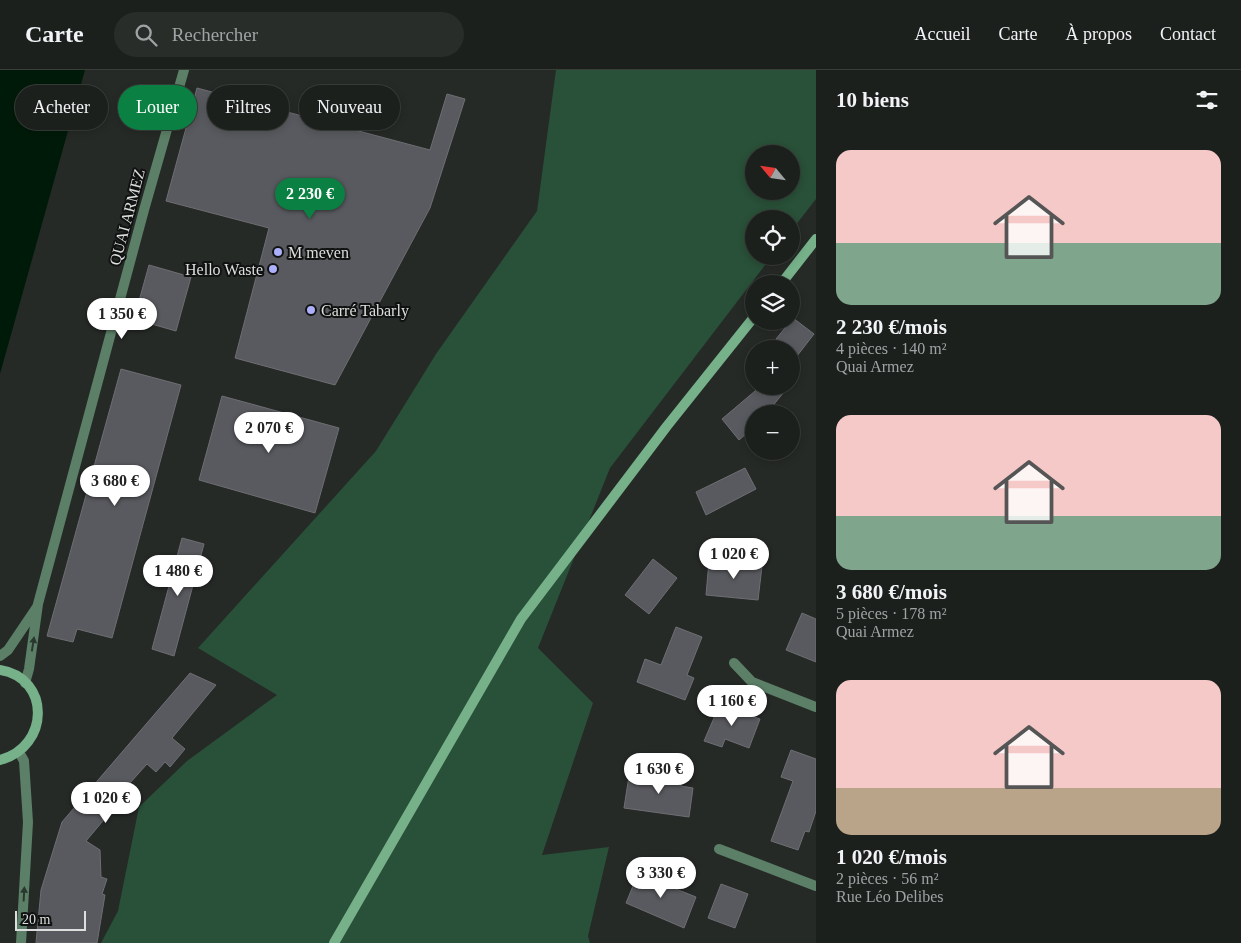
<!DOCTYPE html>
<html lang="fr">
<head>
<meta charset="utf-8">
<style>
  :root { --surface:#1c201d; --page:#292d2a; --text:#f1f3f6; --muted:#a0a3a4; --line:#3a3e3b; --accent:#0b8043 }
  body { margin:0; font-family:Georgia,serif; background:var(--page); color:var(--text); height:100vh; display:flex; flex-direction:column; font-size:19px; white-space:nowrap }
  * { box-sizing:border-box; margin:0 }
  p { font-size:16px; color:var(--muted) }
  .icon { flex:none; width:28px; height:28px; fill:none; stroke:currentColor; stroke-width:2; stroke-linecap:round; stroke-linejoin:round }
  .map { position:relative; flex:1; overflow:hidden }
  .drawer { display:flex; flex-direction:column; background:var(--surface); width:425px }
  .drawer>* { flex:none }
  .hud { position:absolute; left:15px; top:15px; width:475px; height:45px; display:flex; gap:10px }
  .needle { width:32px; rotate:299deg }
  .controls { position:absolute; left:745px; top:75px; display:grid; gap:10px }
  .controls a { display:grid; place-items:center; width:55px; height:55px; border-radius:50%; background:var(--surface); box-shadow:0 2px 8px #0003,0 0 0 1px var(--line); font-size:25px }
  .scale { position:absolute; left:15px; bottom:12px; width:71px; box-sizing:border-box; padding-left:5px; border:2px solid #dcdfdd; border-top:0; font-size:14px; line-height:18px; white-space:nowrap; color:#dcdfdd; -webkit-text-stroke:4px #101211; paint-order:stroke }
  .price { position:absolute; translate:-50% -42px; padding:0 11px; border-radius:18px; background:#fff; color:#222; font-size:16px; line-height:32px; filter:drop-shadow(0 1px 2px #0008) }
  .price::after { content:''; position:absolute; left:50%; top:30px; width:15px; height:11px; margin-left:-8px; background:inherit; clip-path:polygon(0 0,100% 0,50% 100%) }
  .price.selected { background:var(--accent); color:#fff }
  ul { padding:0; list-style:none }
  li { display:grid; align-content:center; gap:10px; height:265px; padding:0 20px }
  li span { display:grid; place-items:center; height:155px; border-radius:15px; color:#555 }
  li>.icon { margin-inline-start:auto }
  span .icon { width:90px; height:90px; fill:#fffc; stroke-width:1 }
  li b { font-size:21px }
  h2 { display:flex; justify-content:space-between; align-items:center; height:60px; padding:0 20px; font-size:21px }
  .tag { padding:0 18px; border-radius:22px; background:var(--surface); box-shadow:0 2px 8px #0003,0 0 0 1px var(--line); font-size:18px; line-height:45px }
  .tag.selected { background:var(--accent); color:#fff }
  header { display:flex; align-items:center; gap:30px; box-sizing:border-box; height:70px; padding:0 25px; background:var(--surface); border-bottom:1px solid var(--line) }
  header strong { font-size:24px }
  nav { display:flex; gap:28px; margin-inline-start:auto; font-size:18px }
  .search { width:350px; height:45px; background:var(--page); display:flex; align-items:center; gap:12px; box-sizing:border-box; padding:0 18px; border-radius:28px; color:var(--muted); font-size:19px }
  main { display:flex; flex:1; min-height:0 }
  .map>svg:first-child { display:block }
  .green { fill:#295038; fill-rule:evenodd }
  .water { fill:#001a09 }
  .building { fill:#595a5f; stroke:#6e6e73 }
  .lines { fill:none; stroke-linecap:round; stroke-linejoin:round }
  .street { stroke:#5c8067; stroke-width:10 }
  .secondary { stroke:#76b18a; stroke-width:10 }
  .oneway { fill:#2b382f }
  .poi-dot { fill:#acaffb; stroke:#101211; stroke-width:2 }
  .labels { text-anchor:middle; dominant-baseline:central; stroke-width:4; stroke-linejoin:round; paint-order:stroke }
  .street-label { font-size:16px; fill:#dcdfdd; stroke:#101211 }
  .poi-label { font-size:16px; fill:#dcdfdd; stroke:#101211; text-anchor:start }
</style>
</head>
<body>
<header>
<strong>Carte</strong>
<div class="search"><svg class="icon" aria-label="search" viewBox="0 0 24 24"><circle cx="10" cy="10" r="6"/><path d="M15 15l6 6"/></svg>Rechercher</div>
<nav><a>Accueil</a><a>Carte</a><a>À propos</a><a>Contact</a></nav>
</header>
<main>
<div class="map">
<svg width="816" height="873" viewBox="0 0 816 873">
  <rect width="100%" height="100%" fill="#262a27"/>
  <!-- green -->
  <path class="green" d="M556,0H816V129L791,161V149H754V186H772L610,398L538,578L593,633L542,785L609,777L588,866L590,873H101L118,841L139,737L187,691L277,625L198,578L376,381L436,284L537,141ZM754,84H791V121H754Z"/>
  <!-- water -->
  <path class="water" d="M0,0H85L0,304Z"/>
  <!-- building -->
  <g class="building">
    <path d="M197,18L430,80L447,24L465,29L430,138L335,315L235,288L269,158L166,131Z"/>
    <path d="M149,195L191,207L176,261L134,249Z"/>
    <path d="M793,248L814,264L797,286L791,281V279H788L776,269Z"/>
    <path d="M121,299L181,315L112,568L77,559L73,572L47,566Z"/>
    <path d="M761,316H789L766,344H754V357L739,370L722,349Z"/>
    <path d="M222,326L339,358L315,443L199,410Z"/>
    <path d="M745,398L756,419L706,445L696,422Z"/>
    <path d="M182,468L204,474L174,586L152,579Z"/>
    <path d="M653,489L677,508L649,544L625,525Z"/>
    <path d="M709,491L762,496L758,530L706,525Z"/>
    <path d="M802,543L816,549V592L786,580Z"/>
    <path d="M676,557L702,567L687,605L694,608L685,630L637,612L645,589L661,595Z"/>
    <path d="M190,603L216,615L172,668L185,679L170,697L165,692L156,702L147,694L121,723L124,726L86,771L100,780L101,807L107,809L102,824L105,825L97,873H36L41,820L62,752Z"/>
    <path d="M720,634L760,649L749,678L725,669L722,677L704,671Z"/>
    <path d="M791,680L816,689V741L809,762L805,761L798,780L771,771L793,711L781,707Z"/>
    <path d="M656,704L671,706L677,709L681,716L693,718L689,747L624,738L629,706L633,707L634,705L656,708Z"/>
    <path d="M640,799L668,811L666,815L696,827L684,858L626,833Z"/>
    <path d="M721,814L748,824L735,858L708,848Z"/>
  </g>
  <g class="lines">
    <!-- street -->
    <g class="street">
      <path d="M0,586L8,580L37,537"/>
      <path d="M734,593L752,612L816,637"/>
      <path d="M25,613L29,599L38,534L144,140L184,0"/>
      <path d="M19,682L24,691L28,752L21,873"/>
      <path d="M719,779L816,816"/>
    </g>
    <!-- secondary -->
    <g class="secondary">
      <path d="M781,214L816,169"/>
      <path d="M0,600C51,608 50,677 0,690"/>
      <path d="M334,873L521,549L667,356L754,247"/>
    </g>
  </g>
  <!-- one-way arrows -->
  <defs><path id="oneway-solid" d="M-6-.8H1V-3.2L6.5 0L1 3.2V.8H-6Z" transform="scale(1.25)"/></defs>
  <g class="oneway">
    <use href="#oneway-solid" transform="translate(33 574) rotate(-81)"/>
    <use href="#oneway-solid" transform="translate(24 824) rotate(-87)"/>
  </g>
  <!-- markers -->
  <g class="poi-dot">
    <circle cx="278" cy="182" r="5"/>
    <circle cx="273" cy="199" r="5"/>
    <circle cx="311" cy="240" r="5"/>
  </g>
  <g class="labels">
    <!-- street labels -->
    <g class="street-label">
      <text transform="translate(127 147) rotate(-75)">QUAI ARMEZ</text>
    </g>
    <!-- poi labels -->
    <g class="poi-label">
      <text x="288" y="182">M meven</text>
      <text x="263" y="199" text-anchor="end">Hello Waste</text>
      <text x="321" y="240">Carré Tabarly</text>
    </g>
  </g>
</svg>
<div class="controls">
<a><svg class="needle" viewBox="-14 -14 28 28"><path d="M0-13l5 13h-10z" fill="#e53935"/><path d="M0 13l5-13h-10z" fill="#a0a3a4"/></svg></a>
<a><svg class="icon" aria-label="locate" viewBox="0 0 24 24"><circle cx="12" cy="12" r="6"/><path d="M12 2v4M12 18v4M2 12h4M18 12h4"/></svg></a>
<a><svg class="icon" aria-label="layers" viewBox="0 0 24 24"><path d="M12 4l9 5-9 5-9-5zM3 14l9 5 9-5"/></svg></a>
<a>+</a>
<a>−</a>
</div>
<div class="scale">20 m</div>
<b class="price selected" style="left:310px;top:150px">2 230 €</b>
<b class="price" style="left:122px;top:270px">1 350 €</b>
<b class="price" style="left:269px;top:384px">2 070 €</b>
<b class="price" style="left:115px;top:437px">3 680 €</b>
<b class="price" style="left:734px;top:510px">1 020 €</b>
<b class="price" style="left:178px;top:527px">1 480 €</b>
<b class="price" style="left:732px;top:657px">1 160 €</b>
<b class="price" style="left:659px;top:725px">1 630 €</b>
<b class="price" style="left:106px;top:754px">1 020 €</b>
<b class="price" style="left:661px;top:829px">3 330 €</b>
<div class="hud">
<a class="tag">Acheter</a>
<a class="tag selected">Louer</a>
<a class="tag">Filtres</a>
<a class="tag">Nouveau</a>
</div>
</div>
<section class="drawer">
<h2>10 biens<svg class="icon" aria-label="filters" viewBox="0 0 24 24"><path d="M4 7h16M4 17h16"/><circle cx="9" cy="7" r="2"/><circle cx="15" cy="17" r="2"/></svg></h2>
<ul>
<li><span style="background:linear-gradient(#f6c9c9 60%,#7fa58c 0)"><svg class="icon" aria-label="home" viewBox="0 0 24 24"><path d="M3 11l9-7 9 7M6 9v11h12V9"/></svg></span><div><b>2 230 €/mois</b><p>4 pièces · 140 m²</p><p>Quai Armez</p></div></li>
<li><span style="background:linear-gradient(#f6c9c9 65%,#7fa58c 0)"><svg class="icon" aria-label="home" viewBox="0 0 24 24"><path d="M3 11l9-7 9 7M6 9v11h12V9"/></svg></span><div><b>3 680 €/mois</b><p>5 pièces · 178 m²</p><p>Quai Armez</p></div></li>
<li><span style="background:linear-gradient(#f6c9c9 70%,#b9a48a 0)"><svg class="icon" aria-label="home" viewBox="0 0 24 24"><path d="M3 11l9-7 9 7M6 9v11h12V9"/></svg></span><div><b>1 020 €/mois</b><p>2 pièces · 56 m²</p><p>Rue Léo Delibes</p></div></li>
</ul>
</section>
</main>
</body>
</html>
